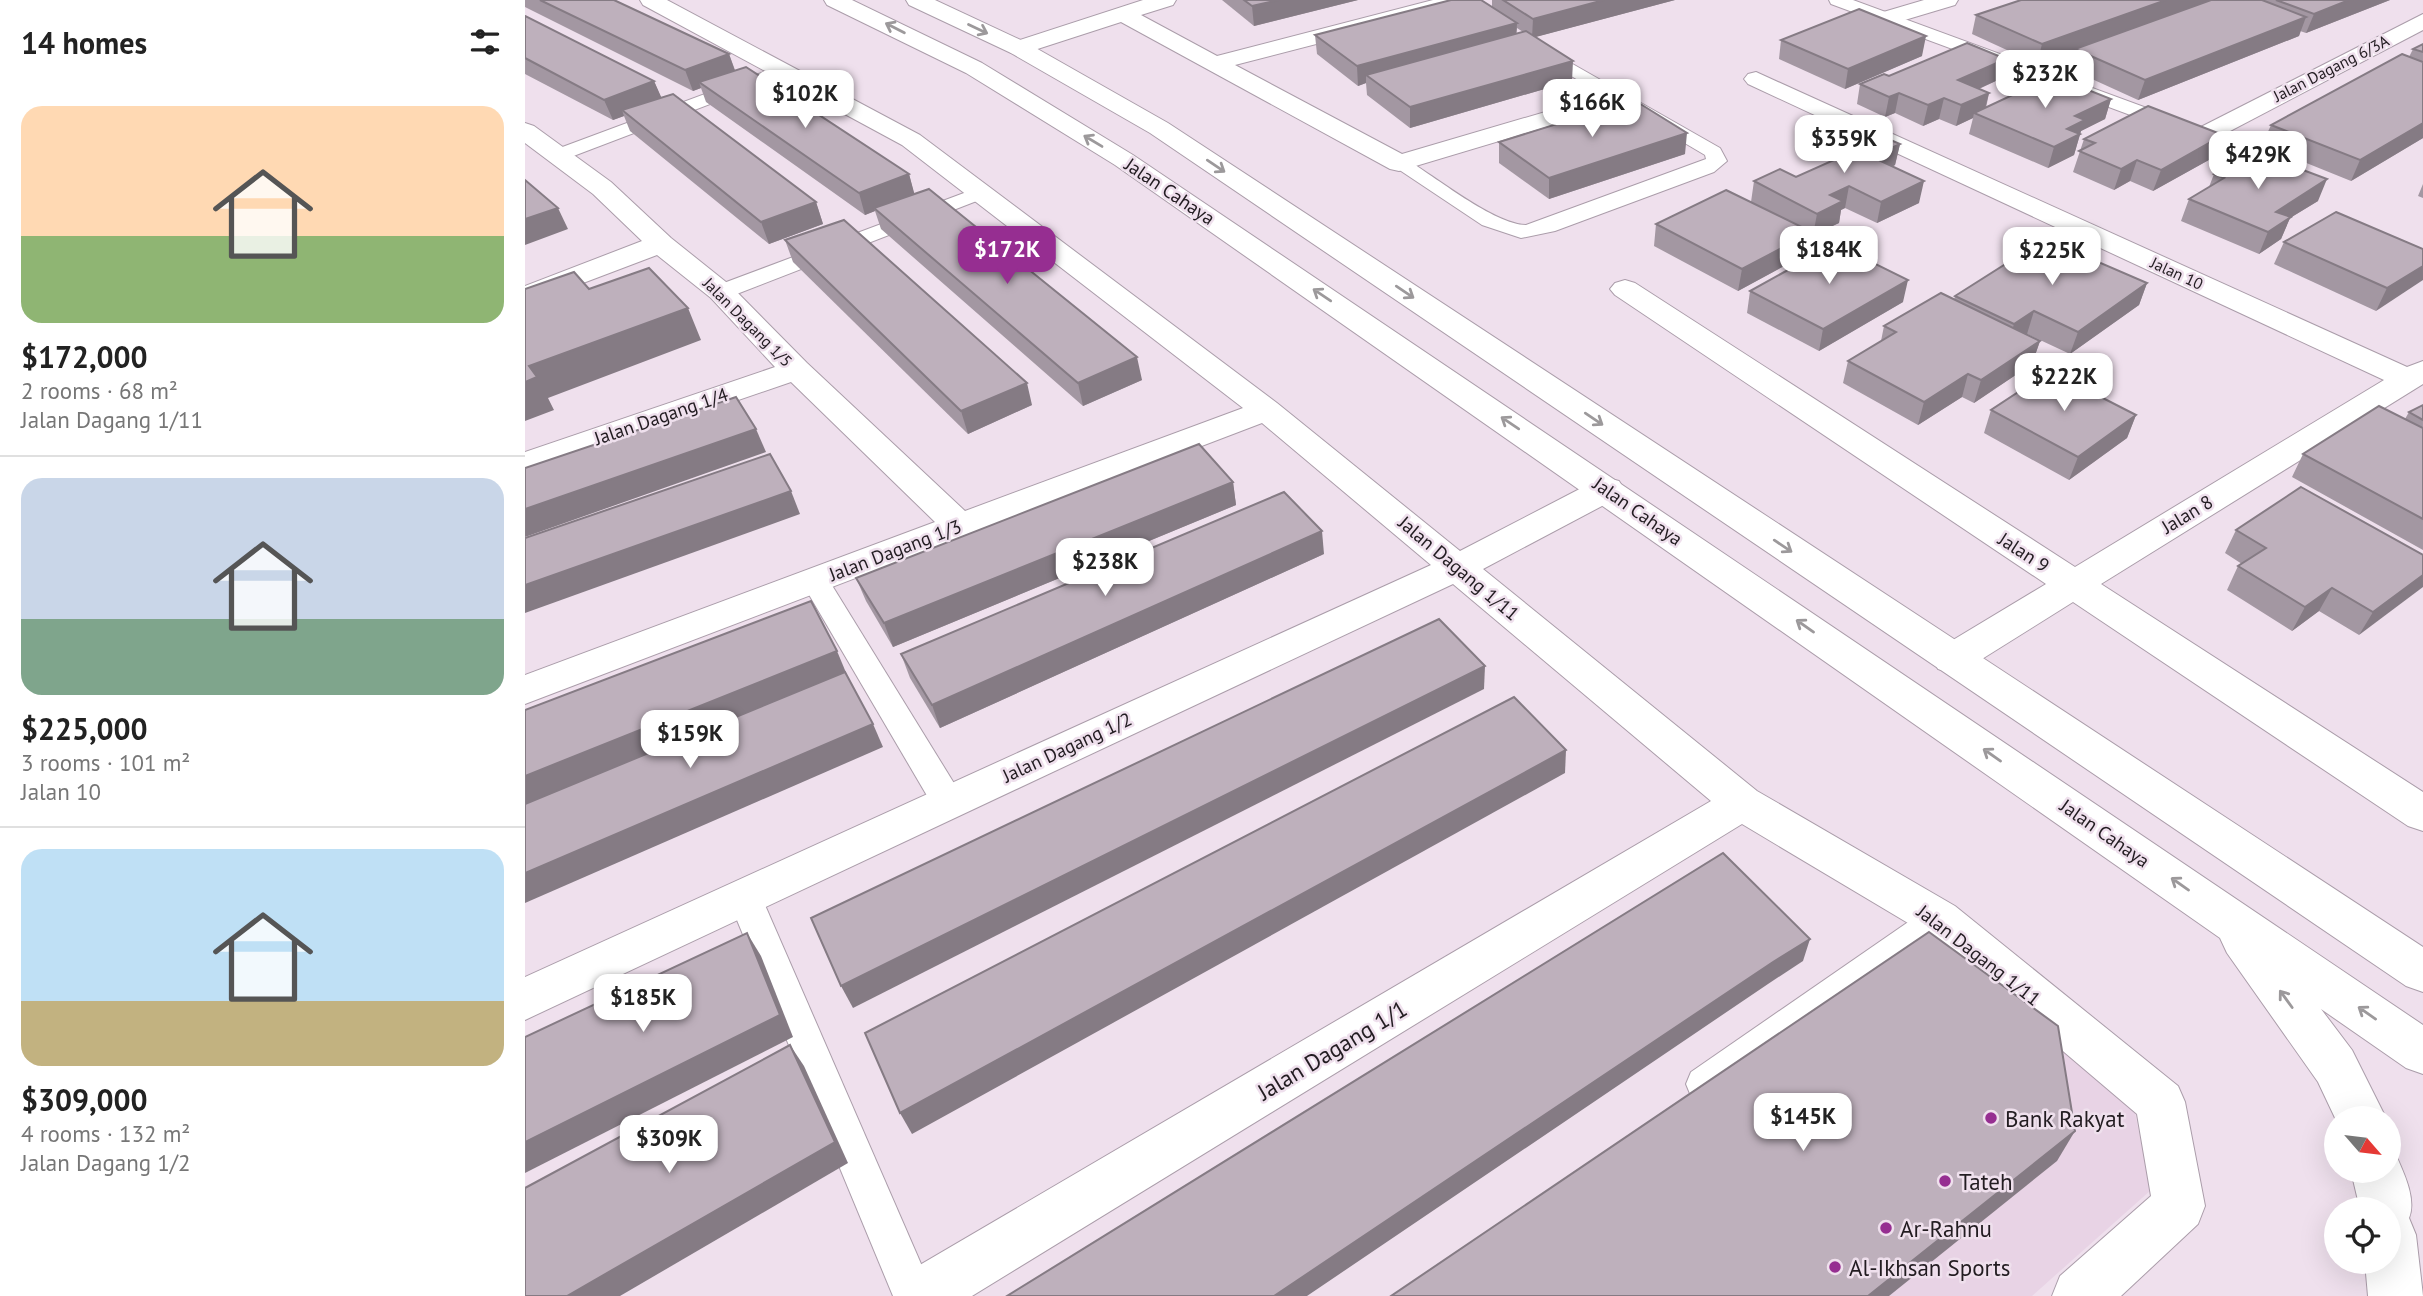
<!DOCTYPE html>
<html lang="en">
<head>
<meta charset="utf-8">
<style>
  :root { --surface:#fff; --page:#f2f2f2; --text:#222; --muted:#767676; --line:#e0e0e0; --accent:#962e91 }
  body { margin:0; font-family:"PT Sans",sans-serif; background:var(--page); color:var(--text); height:100vh; display:flex; flex-direction:column; font-size:26px; white-space:nowrap }
  * { box-sizing:border-box; margin:0 }
  p { font-size:23px; color:var(--muted) }
  .icon { flex:none; width:38px; height:38px; fill:none; stroke:currentColor; stroke-width:2; stroke-linecap:round; stroke-linejoin:round }
  .map { position:relative; flex:1; overflow:hidden }
  .drawer { display:flex; flex-direction:column; background:var(--surface); width:525px }
  .drawer>* { flex:none }
  .needle { width:46px; rotate:118deg }
  .controls { position:absolute; left:1799px; top:1106px; display:grid; gap:14px }
  .controls a { display:grid; place-items:center; width:77px; height:77px; border-radius:50%; background:var(--surface); box-shadow:0 7px 28px #0002; font-size:35px }
  .price { position:absolute; translate:-50% -60px; padding:0 16px; border-radius:14px; background:#fff; color:#222; font-size:23px; line-height:46px; filter:drop-shadow(0 2px 4px #0008) }
  .price::after { content:''; position:absolute; left:50%; top:42px; width:21px; height:16px; margin-left:-10px; background:inherit; clip-path:polygon(0 0,100% 0,50% 100%) }
  .price.current { background:var(--accent); color:#fff }
  ul { padding:0; list-style:none }
  li { display:grid; align-content:center; gap:14px; height:371px; padding:0 21px }
  li+li { border-top:2px solid var(--line) }
  li span { display:grid; place-items:center; height:217px; border-radius:21px; color:#555 }
  li>.icon { margin-inline-start:auto }
  span .icon { width:126px; height:126px; fill:#fffc; stroke-width:1 }
  li b { font-size:30px }
  h2 { display:flex; justify-content:space-between; align-items:center; height:84px; padding:0 21px; font-size:30px }
  main { display:flex; flex:1; min-height:0 }
  .map>svg:first-child { display:block }
  .built { fill:#e8d3e5 }
  .lines { fill:none; stroke-linecap:round; stroke-linejoin:round }
  .service-casing { stroke:#ab9daa; stroke-width:2 }
  .minor-casing { stroke:#ab9daa; stroke-width:2 }
  .secondary-casing { stroke:#ab9daa; stroke-width:2 }
  .service { fill:#fff; fill-rule:evenodd }
  .minor { fill:#fff; fill-rule:evenodd }
  .secondary { fill:#fff; fill-rule:evenodd }
  .wall { fill:#a397a2; fill-rule:evenodd }
  .shaded-wall { fill:#857b84 }
  .building { fill:#beb0bc; stroke:#857b84; stroke-width:2 }
  .oneway { stroke:#9c999b }
  .poi-dot { fill:#962e91; stroke:#efe0ed; stroke-width:2.5 }
  .labels { text-anchor:middle; dominant-baseline:central; stroke-width:5; stroke-linejoin:round; paint-order:stroke }
  .far-street-label { font-size:16px; fill:#221c21; stroke:#efe0ed }
  .street-label { font-size:19px; fill:#221c21; stroke:#efe0ed }
  .near-street-label { font-size:23px; fill:#221c21; stroke:#efe0ed }
  .near-poi-label { font-size:23px; fill:#221c21; stroke:#efe0ed; text-anchor:start }
</style>
</head>
<body>
<main>
<section class="drawer">
<h2>14 homes<svg class="icon" aria-label="filters" viewBox="0 0 24 24"><path d="M4 7h16M4 17h16"/><circle cx="9" cy="7" r="2"/><circle cx="15" cy="17" r="2"/></svg></h2>
<ul>
<li><span style="background:linear-gradient(#ffd9b3 60%,#8fb573 0)"><svg class="icon" aria-label="home" viewBox="0 0 24 24"><path d="M3 11l9-7 9 7M6 9v11h12V9"/></svg></span><div><b>$172,000</b><p>2 rooms · 68 m²</p><p>Jalan Dagang 1/11</p></div></li>
<li><span style="background:linear-gradient(#c9d6e8 65%,#7fa58c 0)"><svg class="icon" aria-label="home" viewBox="0 0 24 24"><path d="M3 11l9-7 9 7M6 9v11h12V9"/></svg></span><div><b>$225,000</b><p>3 rooms · 101 m²</p><p>Jalan 10</p></div></li>
<li><span style="background:linear-gradient(#bfe0f5 70%,#c2b280 0)"><svg class="icon" aria-label="home" viewBox="0 0 24 24"><path d="M3 11l9-7 9 7M6 9v11h12V9"/></svg></span><div><b>$309,000</b><p>4 rooms · 132 m²</p><p>Jalan Dagang 1/2</p></div></li>
</ul>
</section>
<div class="map">
<svg width="1898" height="1296" viewBox="0 0 1898 1296">
  <rect width="100%" height="100%" fill="#efe0ed"/>
  <!-- built -->
  <path class="built" d="M1414,943L1609,1108L1626,1190L1507,1296H917Z"/>
  <g class="lines">
    <defs>
      <g id="service">
        <path d="M1304,0H1328L1657,121L1660,125L1657,129H1643L1306,4Z"/>
        <path d="M1037,58L1195,148L1202,161L1189,172L1030,231L996,238L957,225L864,163L867,159H881C909,176 970,225 1001,225L1181,159L1180,155L1031,67L1028,63L1031,59Z"/>
        <path d="M258,65L264,66L267,70L264,74L38,160H24L21,156L24,152Z"/>
        <path d="M455,187L462,189L465,193L462,197L204,297H188L185,292L188,287Z"/>
        <path d="M290,571L300,574L435,793L439,802L435,811L423,815L411,811L276,581L280,574Z"/>
        <path d="M219,882L231,886L236,896L410,1296H368L202,896L207,886Z"/>
        <path d="M1414,904L1426,909L1432,919L1426,929L1194,1096L1180,1102L1166,1096L1161,1084L1166,1072L1402,909Z"/>
      </g>
      <g id="minor">
        <path d="M115,0H142L395,135L752,403L935,551L1070,481L1082,478L1094,481L1099,489L1094,497L958,569L1232,791L1430,906L1653,1086L1660,1102L1680,1206L1673,1224L1596,1296H1527L1535,1276L1626,1196L1612,1114L1398,932L1217,824L447,1296H368L376,1276L1186,801L928,584L0,1020V977L906,565L737,423L0,704V675L410,522L266,382L0,473V452L250,367L186,298L132,255L0,305V286L117,241L68,194L0,143V123L9,126L86,182L146,238L206,286L282,363L440,511L718,408L377,145L118,5Z"/>
        <path d="M618,0H651L648,5L616,15L692,56L908,0H945L942,5L710,65L877,154L1095,90L1104,92L1107,97L1104,102L874,171L865,169L596,22L494,55L486,53L482,48L486,43Z"/>
        <path d="M1399,0H1433L1430,5L1363,25L1355,23L1352,18L1355,13Z"/>
        <path d="M1898,14V30L1686,141L1677,144L1668,141L1664,136L1668,131Z"/>
        <path d="M1231,72L1882,367L1898,361V384L1576,584L1898,792V831L1883,826L1548,602L1441,669L1427,673L1413,669L1408,659L1413,649L1521,584L1090,295L1085,289L1090,283L1100,280L1110,283L1550,567L1859,380L1223,84L1219,79L1223,74Z"/>
      </g>
      <g id="secondary">
        <path d="M299,0H327L457,63L608,155L1898,1025V1074L1881,1068L1796,1009L1827,1050L1861,1118H1811V1120L1793,1082L1702,953L1695,938L590,165L441,73L302,5Z"/>
        <path d="M381,0H410L502,43L643,123L1898,947V992L1881,986L625,133L486,53L384,5Z"/>
        <path d="M1864,1151L1870,1153C1878,1171 1892,1199 1884,1218L1891,1235L1898,1296H1843L1840,1262H1864V1209H1835L1826,1171H1864Z"/>
      </g>
    </defs>
    <!-- service casing -->
    <use href="#service" class="service-casing"/>
    <!-- minor casing -->
    <use href="#minor" class="minor-casing"/>
    <!-- secondary casing -->
    <use href="#secondary" class="secondary-casing"/>
    <!-- service -->
    <use href="#service" class="service"/>
    <!-- minor -->
    <use href="#minor" class="minor"/>
    <!-- secondary -->
    <use href="#secondary" class="secondary"/>
  </g>
  <!-- wall -->
  <g class="wall">
    <path d="M0,0H89L204,54L210,70L384,174L389,194L617,380L558,406L356,229L350,211L340,215L181,102L176,88L168,91L0,7Z"/>
    <path d="M697,0H833L729,26Z"/>
    <path d="M967,0H1150L1010,37L1047,81L885,128L842,95L841,83L833,86L792,54L790,35L967,7ZM992,28L998,32L991,34Z"/>
    <path d="M1686,0H1865L1781,33L1775,31L1774,36L1613,100L1545,69L1550,50L1512,64L1447,34L1451,15Z"/>
    <path d="M0,16L129,81L136,98L291,202L298,224L244,244L105,131L99,116L88,120L0,74Z"/>
    <path d="M1256,40L1397,56L1320,89L1254,59Z"/>
    <path d="M1898,44V138L1826,181L1737,145L1746,125L1884,57L1888,49Z"/>
    <path d="M1364,76L1475,79L1454,89L1464,93L1461,108L1586,99L1580,119L1556,131L1549,155L1523,168L1444,134L1448,118L1431,126L1414,119L1398,126L1370,113L1360,117L1332,104L1335,84Z"/>
    <path d="M1698,135L1691,156L1628,191L1605,181L1589,190L1548,172L1559,139Z"/>
    <path d="M974,142L1160,154L1024,199L974,163Z"/>
    <path d="M1308,143L1375,144L1370,165L1367,167L1394,203L1352,223L1320,208L1316,210L1314,223L1288,235L1287,234L1283,253L1213,291L1129,246L1131,224L1226,202L1229,181L1271,177L1305,162Z"/>
    <path d="M1689,174L1793,201L1765,218L1756,239L1734,254L1656,221L1664,199L1684,187Z"/>
    <path d="M1898,184V198L1893,196Z"/>
    <path d="M260,240L507,405L443,434L268,262Z"/>
    <path d="M1759,242L1898,249L1851,311L1749,264Z"/>
    <path d="M1622,283L1614,305L1545,354L1502,334H1501L1515,341L1507,364L1449,403L1437,397L1393,425L1318,383L1323,361L1356,341L1359,326L1429,300L1430,296Z"/>
    <path d="M1225,291L1378,302L1294,351L1222,313Z"/>
    <path d="M1898,405V550L1767,477L1778,454L1880,419L1884,412Z"/>
    <path d="M1466,410L1611,415L1602,438L1544,480L1459,433Z"/>
    <path d="M708,482L711,505L368,647L341,601L331,578Z"/>
    <path d="M1711,530L1898,555L1834,635L1794,611L1767,631L1702,590L1713,566L1717,564L1700,553Z"/>
    <path d="M799,554L415,728L385,678L376,654Z"/>
  </g>
  <!-- shaded-wall -->
  <g class="shaded-wall">
    <path d="M754,0H833L729,26L727,6Z"/>
    <path d="M1079,0H1150L1007,38L1008,19Z"/>
    <path d="M1641,0H1684V1L1512,64L1517,44Z"/>
    <path d="M1824,0H1865L1781,33L1789,14Z"/>
    <path d="M1781,17L1774,36L1613,100L1620,80Z"/>
    <path d="M992,23L991,42L841,75V83L833,86L832,66Z"/>
    <path d="M1401,36L1397,56L1320,89L1323,69Z"/>
    <path d="M204,54L211,74L174,82L176,88L168,91L160,70Z"/>
    <path d="M1481,59L1475,79L1429,100L1433,80Z"/>
    <path d="M1048,61L1047,81L885,128V107Z"/>
    <path d="M129,81L138,101L97,110L99,116L88,120L79,100Z"/>
    <path d="M1374,93L1370,113L1360,117L1364,97Z"/>
    <path d="M1464,93L1459,113H1449L1448,118L1431,126L1436,105Z"/>
    <path d="M1419,98L1414,119L1398,126L1403,105Z"/>
    <path d="M1586,99L1580,119L1556,131L1549,155L1523,168L1529,147L1550,116Z"/>
    <path d="M1898,123V138L1826,181L1835,160Z"/>
    <path d="M1162,133L1160,154L1024,199V178Z"/>
    <path d="M1698,135L1691,156L1628,191L1636,170Z"/>
    <path d="M1375,144L1370,165L1343,178L1347,157Z"/>
    <path d="M1612,160L1605,181L1589,190L1596,169Z"/>
    <path d="M384,174L390,196L349,208L350,211L340,215L334,193Z"/>
    <path d="M1802,179L1793,201L1765,218L1756,239L1734,254L1751,212Z"/>
    <path d="M1399,181L1394,203L1352,223L1356,202Z"/>
    <path d="M1324,186L1320,208L1316,210L1314,223L1288,235L1292,214L1305,195Z"/>
    <path d="M291,202L298,224L244,244L236,222Z"/>
    <path d="M33,208L43,229L0,245V219Z"/>
    <path d="M1287,232L1283,253L1213,291L1217,269Z"/>
    <path d="M1898,266V280L1851,311L1862,288Z"/>
    <path d="M1383,280L1378,302L1294,351L1298,329Z"/>
    <path d="M1622,283L1614,305L1545,354L1553,332Z"/>
    <path d="M163,308L176,340L23,398L29,410L0,421V382L4,366Z"/>
    <path d="M1509,311L1502,334L1482,347L1489,324Z"/>
    <path d="M1515,341L1507,364L1449,403L1456,380Z"/>
    <path d="M612,357L617,380L558,406L553,383Z"/>
    <path d="M1443,374L1437,397L1393,425L1399,402Z"/>
    <path d="M502,383L507,405L443,434L436,411Z"/>
    <path d="M1611,415L1602,438L1544,480L1553,457Z"/>
    <path d="M231,429L241,452L0,537V509Z"/>
    <path d="M708,482L711,505L368,647L359,623Z"/>
    <path d="M266,491L275,514L0,613V585Z"/>
    <path d="M797,531L799,554L415,728L407,705Z"/>
    <path d="M1898,575V587L1834,635L1848,612Z"/>
    <path d="M1807,588L1794,611L1767,631L1780,607Z"/>
    <path d="M312,651L322,675L0,806V776Z"/>
    <path d="M960,666L959,689L328,1008L316,986Z"/>
    <path d="M348,724L358,747L0,903V873Z"/>
    <path d="M1041,750L1040,773L387,1134L375,1113Z"/>
    <path d="M222,933L236,956L268,1037L0,1173V1142Z"/>
    <path d="M1285,939L1278,961L1243,984L782,1296H749L1248,962Z"/>
    <path d="M265,1045L279,1066L323,1163L95,1296H42Z"/>
    <path d="M1550,1131L1532,1161L1364,1296H1343Z"/>
  </g>
  <!-- building -->
  <g class="building">
    <path d="M15,0H89L204,54L160,70Z"/>
    <path d="M719,0H754L727,6Z"/>
    <path d="M926,0H956L992,23L832,66L790,35Z"/>
    <path d="M978,0H1079L1008,19Z"/>
    <path d="M1496,0H1641L1517,44L1451,15Z"/>
    <path d="M1686,0H1737L1781,17L1620,80L1550,49Z"/>
    <path d="M1751,0H1824L1789,14Z"/>
    <path d="M1334,9L1401,36L1323,69L1256,40Z"/>
    <path d="M0,16L129,81L79,100L0,58Z"/>
    <path d="M1001,31L1048,61L885,107L841,75Z"/>
    <path d="M1442,43L1481,59L1433,80L1464,93L1436,105L1419,98L1403,105L1374,93L1364,97L1335,84L1359,74L1364,76Z"/>
    <path d="M1898,44V52L1888,49Z"/>
    <path d="M1877,54L1898,62V123L1835,160L1746,125Z"/>
    <path d="M221,67L384,174L334,193L174,82Z"/>
    <path d="M1528,76L1586,99L1550,116L1560,120L1542,129L1555,134L1529,147L1449,113Z"/>
    <path d="M148,94L291,202L236,222L97,110Z"/>
    <path d="M1109,100L1162,133L1024,178L974,142Z"/>
    <path d="M1623,106L1698,135L1636,170L1612,160L1596,169L1554,151L1570,143L1559,139Z"/>
    <path d="M1340,129L1375,144L1347,157L1399,181L1356,202L1324,186L1305,195L1318,201L1292,214L1229,181L1255,169L1271,177L1327,152L1308,143Z"/>
    <path d="M1738,155L1802,179L1751,212L1766,217L1743,232L1664,199L1699,178L1689,174L1716,157L1727,162Z"/>
    <path d="M0,180L33,208L0,219Z"/>
    <path d="M404,189L612,357L553,383L349,208Z"/>
    <path d="M1201,190L1287,232L1217,269L1131,224Z"/>
    <path d="M1811,212L1898,249V266L1862,288L1759,242Z"/>
    <path d="M319,220L502,383L436,411L260,240Z"/>
    <path d="M1520,239L1622,283L1553,332L1509,311L1489,324L1430,296Z"/>
    <path d="M1310,244L1383,280L1298,329L1225,291Z"/>
    <path d="M124,268L163,308L4,366L12,377L0,382V289L49,272L64,289Z"/>
    <path d="M1416,293L1515,341L1456,380L1443,374L1399,402L1323,361L1371,332L1359,326Z"/>
    <path d="M1525,371L1611,415L1553,457L1466,410Z"/>
    <path d="M211,397L231,429L0,509V468Z"/>
    <path d="M1898,405V420L1884,412Z"/>
    <path d="M1854,406L1898,428V519L1778,454Z"/>
    <path d="M674,444L708,482L359,623L331,578Z"/>
    <path d="M245,454L266,491L0,585V538Z"/>
    <path d="M1776,487L1898,555V575L1848,612L1807,588L1780,607L1713,566L1741,548L1711,530Z"/>
    <path d="M759,492L797,531L407,705L376,654Z"/>
    <path d="M286,601L312,651L0,776V710Z"/>
    <path d="M914,619L960,666L316,986L286,918Z"/>
    <path d="M320,672L348,724L0,873V804Z"/>
    <path d="M989,697L1041,750L375,1113L340,1033Z"/>
    <path d="M1198,853L1285,939L1248,962L749,1296H482Z"/>
    <path d="M1404,932L1533,1026L1550,1131L1343,1296H866Z"/>
    <path d="M222,933L255,1015L0,1142V1037Z"/>
    <path d="M265,1045L310,1142L42,1296H0V1188Z"/>
  </g>
  <!-- one-way arrows -->
  <defs><path id="oneway-shaft" d="M-6 0H5M1.5-3L5.5 0L1.5 3" fill="none" stroke-width="1.6" stroke-linecap="round" stroke-linejoin="round" transform="scale(1.75)"/></defs>
  <g class="oneway">
    <use href="#oneway-shaft" transform="translate(370 28) rotate(-153)"/>
    <use href="#oneway-shaft" transform="translate(453 29) rotate(25)"/>
    <use href="#oneway-shaft" transform="translate(568 141) rotate(-149)"/>
    <use href="#oneway-shaft" transform="translate(691 166) rotate(34)"/>
    <use href="#oneway-shaft" transform="translate(880 292) rotate(34)"/>
    <use href="#oneway-shaft" transform="translate(797 295) rotate(-146)"/>
    <use href="#oneway-shaft" transform="translate(1069 419) rotate(34)"/>
    <use href="#oneway-shaft" transform="translate(985 423) rotate(-146)"/>
    <use href="#oneway-shaft" transform="translate(1258 546) rotate(34)"/>
    <use href="#oneway-shaft" transform="translate(1280 626) rotate(-145)"/>
    <use href="#oneway-shaft" transform="translate(1467 755) rotate(-145)"/>
    <use href="#oneway-shaft" transform="translate(1655 884) rotate(-145)"/>
    <use href="#oneway-shaft" transform="translate(1761 999) rotate(-126)"/>
    <use href="#oneway-shaft" transform="translate(1842 1013) rotate(-145)"/>
  </g>
  <!-- markers -->
  <g class="poi-dot">
    <circle cx="1466" cy="1118" r="7"/>
    <circle cx="1420" cy="1181" r="7"/>
    <circle cx="1361" cy="1228" r="7"/>
    <circle cx="1310" cy="1267" r="7"/>
  </g>
  <g class="labels">
    <!-- far-street labels -->
    <g class="far-street-label">
      <text transform="translate(1806 68) rotate(-27)">Jalan Dagang 6/3A</text>
      <text transform="translate(1652 273) rotate(25)">Jalan 10</text>
      <text transform="translate(223 322) rotate(45)">Jalan Dagang 1/5</text>
    </g>
    <!-- street labels -->
    <g class="street-label">
      <text transform="translate(645 191) rotate(34)">Jalan Cahaya</text>
      <text transform="translate(136 416) rotate(-19)">Jalan Dagang 1/4</text>
      <text transform="translate(1113 511) rotate(35)">Jalan Cahaya</text>
      <text transform="translate(1662 514) rotate(-31)">Jalan 8</text>
      <text transform="translate(370 550) rotate(-21)">Jalan Dagang 1/3</text>
      <text transform="translate(1499 552) rotate(33)">Jalan 9</text>
      <text transform="translate(934 568) rotate(40)">Jalan Dagang 1/11</text>
      <text transform="translate(542 747) rotate(-25)">Jalan Dagang 1/2</text>
      <text transform="translate(1580 833) rotate(35)">Jalan Cahaya</text>
      <text transform="translate(1454 955) rotate(38)">Jalan Dagang 1/11</text>
    </g>
    <!-- near-street labels -->
    <g class="near-street-label">
      <text transform="translate(807 1050) rotate(-31)">Jalan Dagang 1/1</text>
    </g>
    <!-- near-poi labels -->
    <g class="near-poi-label">
      <text x="1480" y="1118">Bank Rakyat</text>
      <text x="1434" y="1181">Tateh</text>
      <text x="1375" y="1228">Ar-Rahnu</text>
      <text x="1324" y="1267">Al-Ikhsan Sports</text>
    </g>
  </g>
</svg>
<div class="controls">
<a><svg class="needle" viewBox="-14 -14 28 28"><path d="M0-13l5 13h-10z" fill="#e53935"/><path d="M0 13l5-13h-10z" fill="#767676"/></svg></a>
<a><svg class="icon" aria-label="locate" viewBox="0 0 24 24"><circle cx="12" cy="12" r="6"/><path d="M12 2v4M12 18v4M2 12h4M18 12h4"/></svg></a>
</div>
<b class="price" style="left:1520px;top:110px">$232K</b>
<b class="price" style="left:280px;top:130px">$102K</b>
<b class="price" style="left:1067px;top:139px">$166K</b>
<b class="price" style="left:1319px;top:175px">$359K</b>
<b class="price" style="left:1733px;top:191px">$429K</b>
<b class="price current" style="left:482px;top:286px">$172K</b>
<b class="price" style="left:1304px;top:286px">$184K</b>
<b class="price" style="left:1527px;top:287px">$225K</b>
<b class="price" style="left:1539px;top:413px">$222K</b>
<b class="price" style="left:580px;top:598px">$238K</b>
<b class="price" style="left:165px;top:770px">$159K</b>
<b class="price" style="left:118px;top:1034px">$185K</b>
<b class="price" style="left:1278px;top:1153px">$145K</b>
<b class="price" style="left:144px;top:1175px">$309K</b>
</div>
</main>
</body>
</html>
